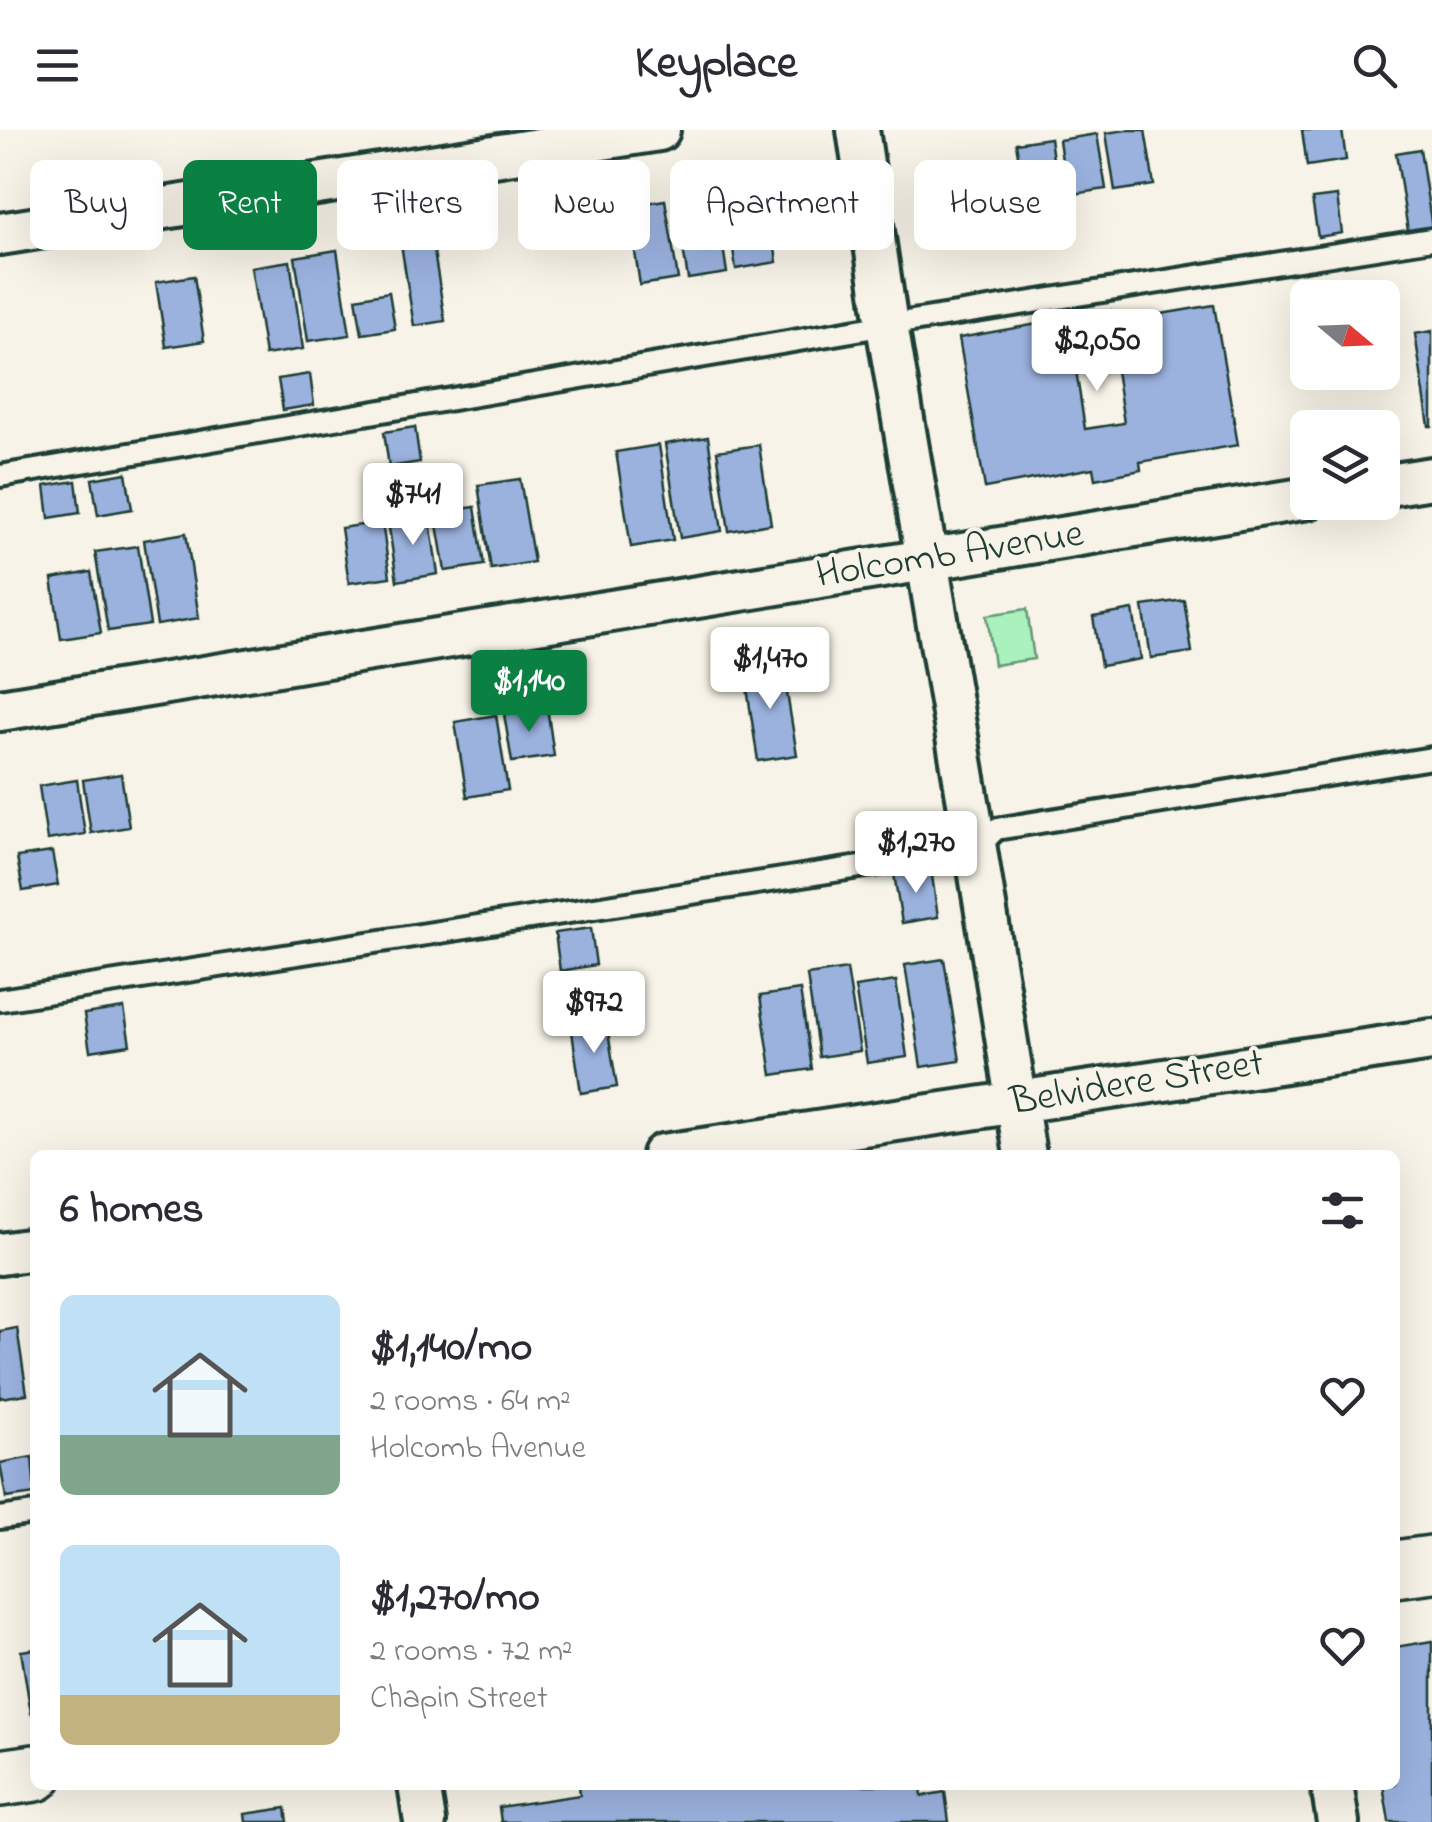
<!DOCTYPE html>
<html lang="en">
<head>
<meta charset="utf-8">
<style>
  :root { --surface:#fff; --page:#f2f2f3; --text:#2b2b33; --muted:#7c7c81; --accent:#0b8043 }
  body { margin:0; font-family:"Indie Flower",sans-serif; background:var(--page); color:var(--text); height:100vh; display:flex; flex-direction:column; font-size:38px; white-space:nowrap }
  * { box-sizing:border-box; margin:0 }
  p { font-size:32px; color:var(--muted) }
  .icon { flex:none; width:55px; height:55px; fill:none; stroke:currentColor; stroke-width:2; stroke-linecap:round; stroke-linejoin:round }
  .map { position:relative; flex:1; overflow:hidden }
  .details { position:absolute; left:30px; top:1020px; width:1370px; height:640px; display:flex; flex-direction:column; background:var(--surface); border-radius:15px; box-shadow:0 10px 40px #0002 }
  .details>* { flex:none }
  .banner { position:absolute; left:30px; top:30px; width:1372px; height:90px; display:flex; gap:20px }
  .needle { width:65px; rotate:109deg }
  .controls { position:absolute; left:1290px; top:150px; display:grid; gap:20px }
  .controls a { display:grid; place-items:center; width:110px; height:110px; border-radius:15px; background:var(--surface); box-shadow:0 10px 40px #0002; font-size:50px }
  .price { position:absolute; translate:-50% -85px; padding:0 22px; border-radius:10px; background:#fff; color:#222; font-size:32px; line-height:65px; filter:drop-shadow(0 2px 5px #0008) }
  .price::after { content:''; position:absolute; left:50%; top:60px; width:30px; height:22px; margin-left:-15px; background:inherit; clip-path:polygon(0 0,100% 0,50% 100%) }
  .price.active { background:var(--accent); color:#fff }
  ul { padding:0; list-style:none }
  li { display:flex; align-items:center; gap:30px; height:250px; padding:0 30px }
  li span { display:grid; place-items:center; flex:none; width:280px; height:200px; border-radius:15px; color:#555 }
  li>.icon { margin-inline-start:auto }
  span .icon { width:120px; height:120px; fill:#fffc; stroke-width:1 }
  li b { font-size:42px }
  h2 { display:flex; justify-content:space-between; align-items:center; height:120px; padding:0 30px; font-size:42px }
  .tag { padding:0 35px; border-radius:15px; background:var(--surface); box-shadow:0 10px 40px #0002; font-size:35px; line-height:90px }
  .tag.active { background:var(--accent); color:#fff }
  header { display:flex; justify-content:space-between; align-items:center; height:130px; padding:0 30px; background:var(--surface); font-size:45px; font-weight:700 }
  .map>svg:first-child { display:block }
  .green { fill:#abf1bd; stroke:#659778; stroke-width:2.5 }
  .building { fill:#9bb2df; stroke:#1f3d34; stroke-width:2.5; fill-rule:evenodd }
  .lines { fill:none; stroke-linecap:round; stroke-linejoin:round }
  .lane-casing { stroke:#1f3d34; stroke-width:28 }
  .street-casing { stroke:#1f3d34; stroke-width:48 }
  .secondary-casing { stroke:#1f3d34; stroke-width:62 }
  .lane { stroke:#f7f3e8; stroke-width:20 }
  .street { stroke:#f7f3e8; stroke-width:40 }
  .secondary { stroke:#f7f3e8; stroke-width:55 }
  .labels { text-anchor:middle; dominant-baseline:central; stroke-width:8; stroke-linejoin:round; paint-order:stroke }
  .street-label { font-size:40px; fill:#1f3d34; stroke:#f7f3e8 }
</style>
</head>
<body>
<header><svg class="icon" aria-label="menu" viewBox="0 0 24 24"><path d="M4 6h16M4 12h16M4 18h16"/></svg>Keyplace<svg class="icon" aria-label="search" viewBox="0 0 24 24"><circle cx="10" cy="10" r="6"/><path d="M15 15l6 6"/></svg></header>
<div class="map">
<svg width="1432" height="1692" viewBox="0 0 1432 1692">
  <rect width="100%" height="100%" fill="#f7f3e8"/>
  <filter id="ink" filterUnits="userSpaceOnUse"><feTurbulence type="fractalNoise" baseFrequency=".01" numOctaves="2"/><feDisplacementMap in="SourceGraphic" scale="20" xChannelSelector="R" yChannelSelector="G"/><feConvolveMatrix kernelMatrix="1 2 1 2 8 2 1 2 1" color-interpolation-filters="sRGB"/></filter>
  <g filter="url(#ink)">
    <!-- green -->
    <path class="green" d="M1027,479L1034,529L994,535L987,485Z"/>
    <!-- building -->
    <g class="building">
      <path d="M1126,0H1145L1154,55L1115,61L1106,3Z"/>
      <path d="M1302,0H1342L1346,30L1307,36Z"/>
      <path d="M1097,4L1106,59L1067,65L1059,10Z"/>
      <path d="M1050,8L1058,64L1025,69L1016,13Z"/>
      <path d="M1420,19L1432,98L1408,101L1396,23Z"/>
      <path d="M765,52L777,132L736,139L724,58Z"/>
      <path d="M715,63L727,143L688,149L675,69Z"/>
      <path d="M1337,66L1342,103L1318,107L1312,69Z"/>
      <path d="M665,70L678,149L640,155L628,76Z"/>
      <path d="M432,109L445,191L414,196L401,114Z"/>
      <path d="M337,120L350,205L308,211L295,127Z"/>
      <path d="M290,131L303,219L265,225L251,137Z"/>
      <path d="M194,146L204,211L166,217L156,152Z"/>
      <path d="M389,162L395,199L362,204L356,168Z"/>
      <path d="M1214,175L1238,315L1140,332L1141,340L1095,349L1093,338L985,358L959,208L1111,181L1114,192ZM1112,214L1124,293L1085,299L1073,220Z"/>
      <path d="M1432,201V296H1429L1415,204Z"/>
      <path d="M310,244L314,275L283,280L278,249Z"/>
      <path d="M415,297L420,332L389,337L384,302Z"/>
      <path d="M708,307L722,401L680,408L665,314Z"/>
      <path d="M659,315L673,410L631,417L616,322Z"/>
      <path d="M759,315L771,394L729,401L717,321Z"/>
      <path d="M126,343L132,379L98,385L92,349Z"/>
      <path d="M520,349L534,432L491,439L478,355Z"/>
      <path d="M76,351L80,383L49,388L45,356Z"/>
      <path d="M475,377L484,435L445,441L435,383Z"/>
      <path d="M429,385L438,444L397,451L388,391Z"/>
      <path d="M382,392L390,447L349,453L341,398Z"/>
      <path d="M186,403L199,488L157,495L144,410Z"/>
      <path d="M138,416L150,495L108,501L95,422Z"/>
      <path d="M91,442L101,503L61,509L52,449Z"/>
      <path d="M1184,470L1192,522L1151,528L1143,476Z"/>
      <path d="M1133,480L1141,529L1101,536L1093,487Z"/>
      <path d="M782,532L797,625L758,631L744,538Z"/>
      <path d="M547,577L554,626L512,632L504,584Z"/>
      <path d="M496,585L508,660L467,667L455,592Z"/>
      <path d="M121,644L129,697L91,703L83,650Z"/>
      <path d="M77,650L85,704L47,710L39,656Z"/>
      <path d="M52,722L58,755L23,761L17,727Z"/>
      <path d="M931,739L938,787L902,793L894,744Z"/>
      <path d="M591,798L596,835L560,841L555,803Z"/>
      <path d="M944,829L960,931L921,937L905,835Z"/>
      <path d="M847,839L860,921L819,927L807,845Z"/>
      <path d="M896,851L907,927L867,933L855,857Z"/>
      <path d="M800,860L812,939L772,945L760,866Z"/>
      <path d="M124,878L130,915L90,921L84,884Z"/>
      <path d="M606,890L617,957L581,963L571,895Z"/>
      <path d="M17,1198L27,1264L0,1268V1201Z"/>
      <path d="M32,1327L35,1364L6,1368L0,1333Z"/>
      <path d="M1432,1511V1692H1389L1383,1655H1395V1517Z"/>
      <path d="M35,1519V1582L31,1583L21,1521Z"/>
      <path d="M579,1655H921L922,1666L945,1662L949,1692H501L499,1677L580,1665Z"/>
      <path d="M286,1678L288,1692H246L245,1684Z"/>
    </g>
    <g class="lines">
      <defs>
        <g id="lane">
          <path d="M0,346L887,195L1432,109"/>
          <path d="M0,870L976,719L996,699L1432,628"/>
          <path d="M0,1388L35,1383"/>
        </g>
        <g id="street">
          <path d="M858,0L887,195L973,701L1025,1025"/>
          <path d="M0,104L659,0"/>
          <path d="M1382,356L1432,348"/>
          <path d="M0,580L1308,368"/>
          <path d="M663,1025L1432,910"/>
          <path d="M0,1124L35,1119"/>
          <path d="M419,1655L425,1692"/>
          <path d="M1332,1655L1338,1692"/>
        </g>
        <g id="secondary">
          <path d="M1395,1439L1432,1434"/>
          <path d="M0,1648L35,1643"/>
        </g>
      </defs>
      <!-- lane casing -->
      <use href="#lane" class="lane-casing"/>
      <!-- street casing -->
      <use href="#street" class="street-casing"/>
      <!-- secondary casing -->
      <use href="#secondary" class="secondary-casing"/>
      <!-- lane -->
      <use href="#lane" class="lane"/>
      <!-- street -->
      <use href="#street" class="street"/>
      <!-- secondary -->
      <use href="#secondary" class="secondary"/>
    </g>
  </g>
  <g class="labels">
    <!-- street labels -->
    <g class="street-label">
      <text transform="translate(950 426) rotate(-9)">Holcomb Avenue</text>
      <text transform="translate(1137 954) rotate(-9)">Belvidere Street</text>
    </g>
  </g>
</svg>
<div class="controls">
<a><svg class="needle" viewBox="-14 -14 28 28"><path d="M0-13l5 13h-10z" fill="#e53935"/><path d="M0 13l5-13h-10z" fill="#7c7c81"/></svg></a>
<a><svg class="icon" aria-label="layers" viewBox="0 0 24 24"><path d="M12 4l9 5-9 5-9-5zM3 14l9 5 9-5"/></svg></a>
</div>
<b class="price" style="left:1097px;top:264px">$2,050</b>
<b class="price" style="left:413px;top:418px">$741</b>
<b class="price" style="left:770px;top:582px">$1,470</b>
<b class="price active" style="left:529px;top:605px">$1,140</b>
<b class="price" style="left:916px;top:766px">$1,270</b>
<b class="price" style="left:594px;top:926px">$972</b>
<div class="banner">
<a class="tag">Buy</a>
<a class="tag active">Rent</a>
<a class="tag">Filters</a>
<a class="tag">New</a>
<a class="tag">Apartment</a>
<a class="tag">House</a>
</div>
<section class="details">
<h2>6 homes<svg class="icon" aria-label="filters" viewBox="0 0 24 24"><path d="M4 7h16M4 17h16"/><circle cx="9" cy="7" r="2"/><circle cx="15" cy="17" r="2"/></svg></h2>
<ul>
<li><span style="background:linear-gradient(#bfe0f5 70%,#7fa58c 0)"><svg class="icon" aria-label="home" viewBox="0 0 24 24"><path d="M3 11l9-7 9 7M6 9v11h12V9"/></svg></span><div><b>$1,140/mo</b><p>2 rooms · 64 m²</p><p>Holcomb Avenue</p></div><svg class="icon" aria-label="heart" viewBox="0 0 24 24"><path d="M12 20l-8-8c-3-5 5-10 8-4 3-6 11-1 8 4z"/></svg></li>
<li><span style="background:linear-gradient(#bfe0f5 75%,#c2b280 0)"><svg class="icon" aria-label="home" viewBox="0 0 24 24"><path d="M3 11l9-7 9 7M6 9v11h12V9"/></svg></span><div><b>$1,270/mo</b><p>2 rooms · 72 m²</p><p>Chapin Street</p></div><svg class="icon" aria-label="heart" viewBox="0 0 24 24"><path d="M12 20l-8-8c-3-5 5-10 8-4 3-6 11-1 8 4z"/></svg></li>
</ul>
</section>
</div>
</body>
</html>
